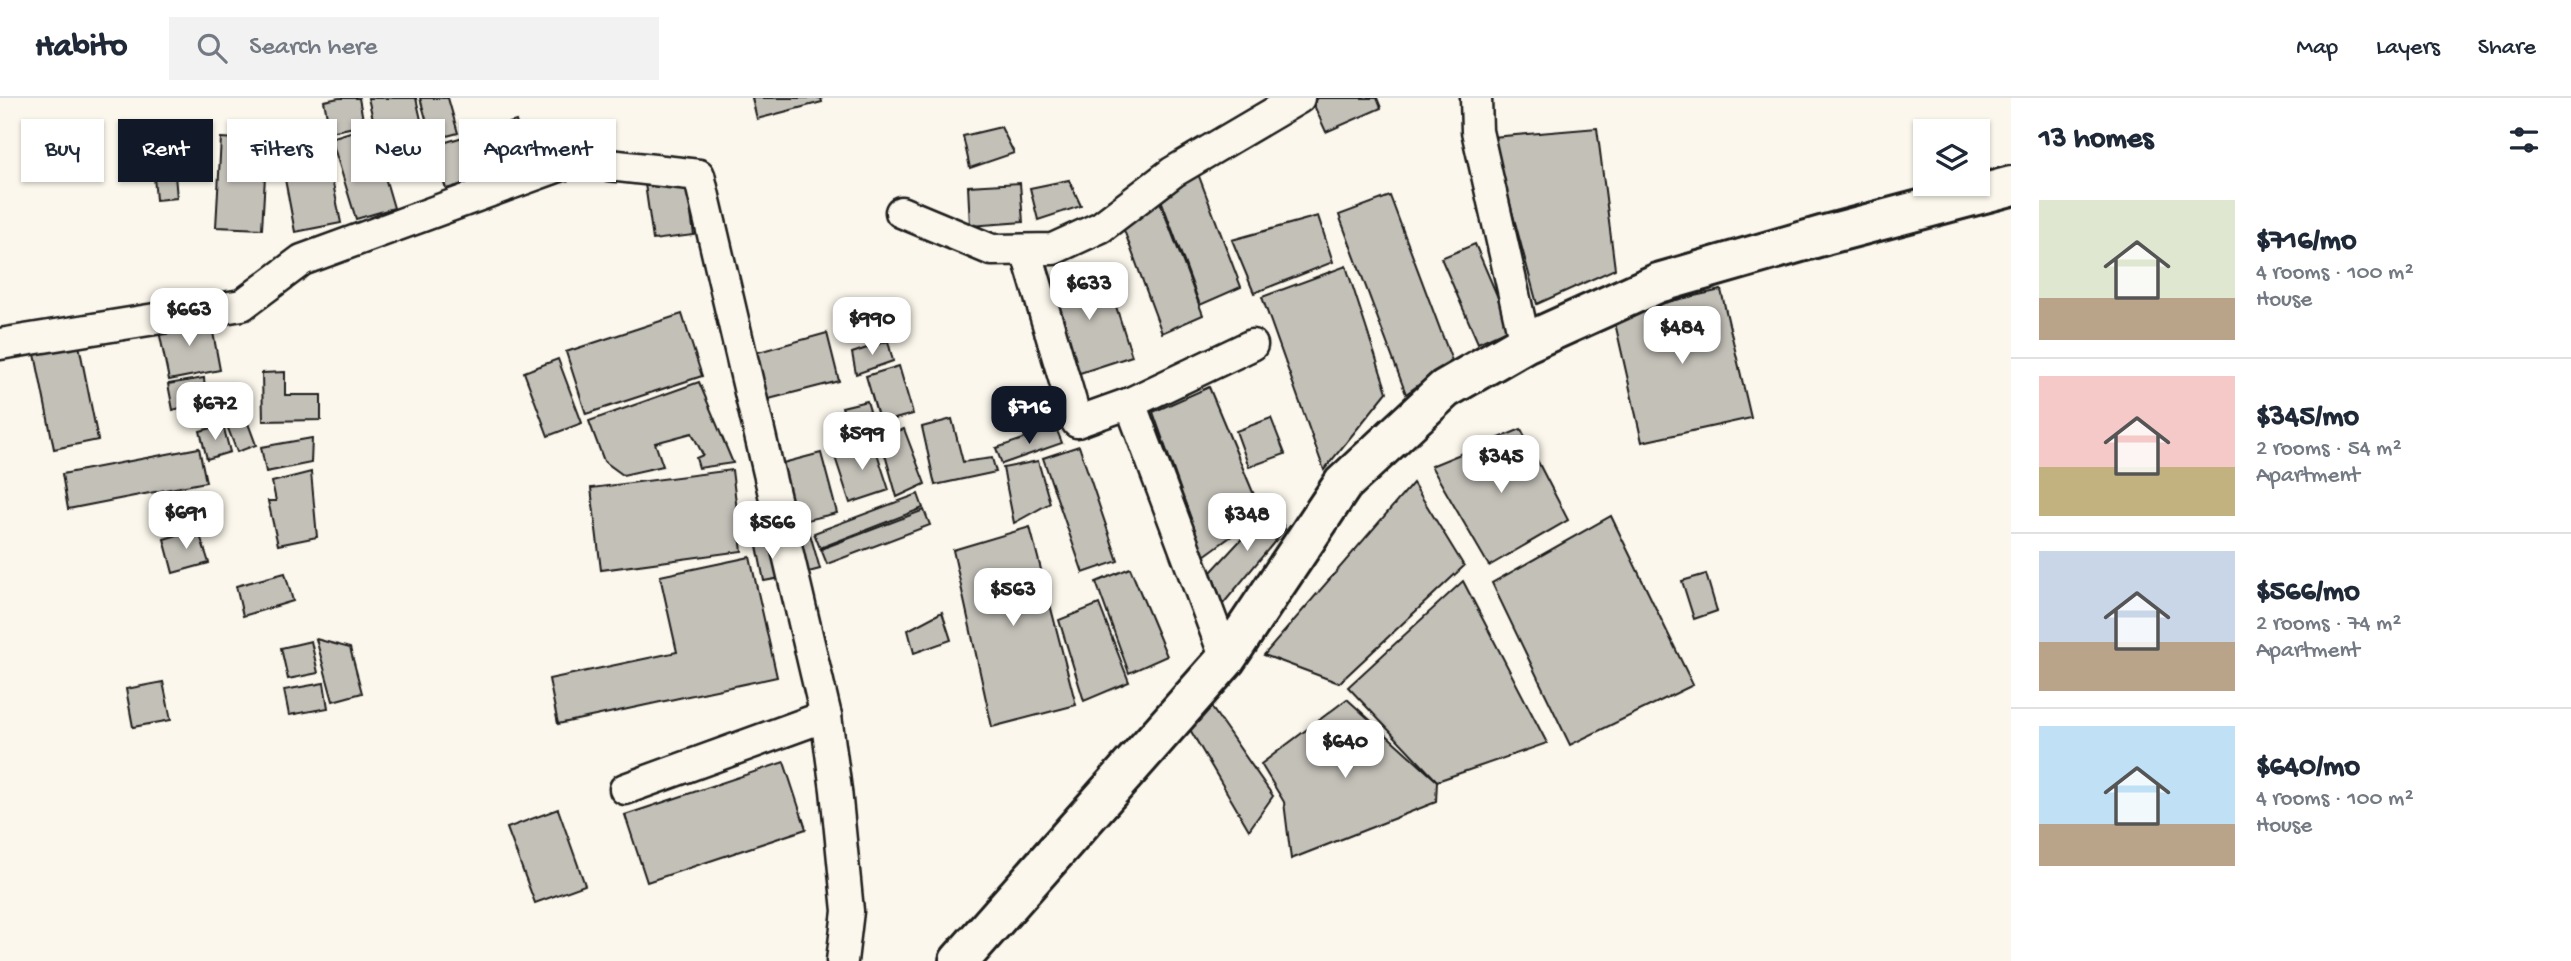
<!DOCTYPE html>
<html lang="en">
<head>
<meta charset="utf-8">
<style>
  :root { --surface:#fff; --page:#f2f2f3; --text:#1f2937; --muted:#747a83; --line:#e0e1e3; --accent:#111827 }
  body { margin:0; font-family:"Gochi Hand",sans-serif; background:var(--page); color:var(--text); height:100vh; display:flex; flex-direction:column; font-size:26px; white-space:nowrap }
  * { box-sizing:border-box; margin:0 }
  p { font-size:23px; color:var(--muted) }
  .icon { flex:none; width:38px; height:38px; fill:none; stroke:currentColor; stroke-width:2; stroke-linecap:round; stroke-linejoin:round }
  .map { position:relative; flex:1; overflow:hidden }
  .sheet { display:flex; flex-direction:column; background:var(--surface); width:560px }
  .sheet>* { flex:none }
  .guide { position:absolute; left:21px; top:21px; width:665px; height:63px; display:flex; gap:14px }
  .fabs { position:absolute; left:1913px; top:21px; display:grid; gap:14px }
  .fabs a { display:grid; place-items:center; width:77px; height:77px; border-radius:0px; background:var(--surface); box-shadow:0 2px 5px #0004; font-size:35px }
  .price { position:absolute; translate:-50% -60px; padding:0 16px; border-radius:14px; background:#fff; color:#222; font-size:23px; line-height:46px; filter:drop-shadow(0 2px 4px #0008) }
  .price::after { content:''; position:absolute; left:50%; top:42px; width:21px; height:16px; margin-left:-10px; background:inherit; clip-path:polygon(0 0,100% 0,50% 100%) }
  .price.on { background:var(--accent); color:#fff }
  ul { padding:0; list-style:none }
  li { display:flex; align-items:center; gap:21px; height:175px; padding:0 28px }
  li+li { border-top:2px solid var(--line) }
  li span { display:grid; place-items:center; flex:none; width:196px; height:140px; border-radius:0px; color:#555 }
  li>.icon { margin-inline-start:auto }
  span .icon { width:84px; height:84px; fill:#fffc; stroke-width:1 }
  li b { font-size:30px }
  h2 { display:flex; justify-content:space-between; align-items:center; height:84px; padding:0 28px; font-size:30px }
  .chip { padding:0 24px; border-radius:0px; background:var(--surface); box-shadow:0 2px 5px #0004; font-size:24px; line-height:63px }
  .chip.on { background:var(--accent); color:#fff }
  header { display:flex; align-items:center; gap:42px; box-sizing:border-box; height:98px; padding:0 35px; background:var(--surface); border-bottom:2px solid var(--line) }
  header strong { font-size:33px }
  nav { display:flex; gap:38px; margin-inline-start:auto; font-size:24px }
  .search { width:490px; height:63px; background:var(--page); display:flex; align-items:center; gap:18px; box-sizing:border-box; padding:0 24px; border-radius:0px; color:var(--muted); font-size:26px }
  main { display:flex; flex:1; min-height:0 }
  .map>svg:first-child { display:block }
  .building { fill:#c3c0b8; stroke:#1c1c1c; stroke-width:2 }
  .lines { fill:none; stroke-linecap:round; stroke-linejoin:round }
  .street-casing { stroke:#1c1c1c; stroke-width:35 }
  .secondary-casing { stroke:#1c1c1c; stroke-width:44 }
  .street { stroke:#fbf7ec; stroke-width:30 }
  .secondary { stroke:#fbf7ec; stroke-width:38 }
</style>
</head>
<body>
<header>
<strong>Habito</strong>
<div class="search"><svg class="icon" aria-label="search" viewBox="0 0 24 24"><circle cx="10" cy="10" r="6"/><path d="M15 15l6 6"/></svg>Search here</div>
<nav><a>Map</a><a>Layers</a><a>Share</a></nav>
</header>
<main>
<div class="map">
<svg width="2011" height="863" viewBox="0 0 2011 863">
  <rect width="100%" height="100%" fill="#fbf7ec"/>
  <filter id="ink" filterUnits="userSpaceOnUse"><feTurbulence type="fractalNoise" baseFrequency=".0143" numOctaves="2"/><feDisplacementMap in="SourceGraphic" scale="14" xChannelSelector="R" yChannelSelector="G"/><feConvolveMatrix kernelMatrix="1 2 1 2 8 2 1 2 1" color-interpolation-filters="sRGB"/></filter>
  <g filter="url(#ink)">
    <!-- building -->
    <g class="building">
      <path d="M339,0H359L364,27L330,34L324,3Z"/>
      <path d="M368,0H416L430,61L385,71Z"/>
      <path d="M420,0H448L458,35L432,42Z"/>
      <path d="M752,0H821L822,4L757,21Z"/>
      <path d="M1318,0H1377L1381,10L1326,34L1312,3Z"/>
      <path d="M516,23L529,67L446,91L433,48Z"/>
      <path d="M370,28L394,110L356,121L331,40Z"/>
      <path d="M1001,29L1014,55L970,70L963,38Z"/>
      <path d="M1597,30L1615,171L1537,206L1492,39Z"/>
      <path d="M322,31L341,125L295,134L277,39Z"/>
      <path d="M221,40L267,43L262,131L216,129Z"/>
      <path d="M173,54L177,100L156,102L152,55Z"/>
      <path d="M1197,73L1241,189L1200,207L1159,96Z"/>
      <path d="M686,80L694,137L653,142L645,86Z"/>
      <path d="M1069,82L1081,108L1038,122L1030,90Z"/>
      <path d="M1020,85L1023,124L970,128L968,88Z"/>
      <path d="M1390,98L1452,263L1406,296L1339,117Z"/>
      <path d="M1159,101L1203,217L1162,235L1121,124Z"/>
      <path d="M1318,118L1333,164L1254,195L1232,142Z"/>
      <path d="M1475,146L1511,230L1478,245L1441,160Z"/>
      <path d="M1346,168L1387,294L1324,372L1262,199Z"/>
      <path d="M1078,172L1111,193L1132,258L1077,276L1048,191Z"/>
      <path d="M1721,192L1751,320L1642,344L1613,216Z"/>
      <path d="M682,216L702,278L586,316L566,254Z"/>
      <path d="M210,218L220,272L169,282L158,228Z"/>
      <path d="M827,235L839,283L761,303L748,257Z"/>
      <path d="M888,243L893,263L856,276L852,255Z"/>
      <path d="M79,247L98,342L54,351L35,256Z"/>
      <path d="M558,261L582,325L548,338L524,274Z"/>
      <path d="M899,268L913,316L880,325L866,278Z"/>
      <path d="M285,274V297H321V322L263,323L262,275Z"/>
      <path d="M204,280L206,303L173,312L168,286Z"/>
      <path d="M699,284L733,365L699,370L696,360L703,357L692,335L655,345L663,368L623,377L604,363L589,323Z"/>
      <path d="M1209,289L1262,416L1204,458L1153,314Z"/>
      <path d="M867,303L876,333L852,340L842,309Z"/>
      <path d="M242,309L256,347L237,354L223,317Z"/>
      <path d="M1271,320L1285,356L1249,369L1236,333Z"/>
      <path d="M952,321L963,364L992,360L996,374L935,387L922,329Z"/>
      <path d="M223,327L230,354L207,361L200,333Z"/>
      <path d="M1056,330L1062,345L1002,366L996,350Z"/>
      <path d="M904,331L925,386L897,399L880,339Z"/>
      <path d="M1521,331L1568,422L1489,468L1431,368Z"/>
      <path d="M312,340L311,365L266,374L261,349Z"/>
      <path d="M873,343L889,392L850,405L834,356Z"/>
      <path d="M1079,348L1118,463L1083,475L1043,360Z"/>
      <path d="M199,350L206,384L68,411L62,376Z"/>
      <path d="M821,355L837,415L794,425L779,366Z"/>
      <path d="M1038,363L1050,405L1014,425L1003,370Z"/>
      <path d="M732,372L742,453L601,472L591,390Z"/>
      <path d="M311,374L317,439L278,447L268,403H276L272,384Z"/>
      <path d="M1413,385L1464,468L1339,585L1264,557Z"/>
      <path d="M918,396L923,410L820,450L814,435Z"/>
      <path d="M1274,406L1285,431L1223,506L1211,474Z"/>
      <path d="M924,412L930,427L827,466L821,451Z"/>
      <path d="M1611,418L1693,587L1570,647L1492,485Z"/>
      <path d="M1030,429L1076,607L992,629L953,452Z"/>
      <path d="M198,431L209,465L173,475L164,441Z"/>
      <path d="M810,436L820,471L801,476L792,441Z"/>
      <path d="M779,444L786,479L764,483L757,448Z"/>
      <path d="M750,459L777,579L558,626L549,581L677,554L660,478Z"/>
      <path d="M1130,470L1167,558L1129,575L1096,484Z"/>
      <path d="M285,475L293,503L243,518L236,488Z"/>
      <path d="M1706,476L1717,513L1694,521L1682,483Z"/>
      <path d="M1463,483L1547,645L1437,683L1348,589Z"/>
      <path d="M1099,506L1129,584L1084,603L1059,522Z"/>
      <path d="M942,514L951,542L914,555L908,532Z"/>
      <path d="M316,541L350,550L362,595L333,603Z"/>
      <path d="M311,543L318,575L288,581L281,550Z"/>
      <path d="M163,584L171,622L133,629L126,591Z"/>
      <path d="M324,585L328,610L289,617L284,592Z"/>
      <path d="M1205,600L1273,698L1249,732L1185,623Z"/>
      <path d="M1347,601L1437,683L1436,704L1291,761L1284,704L1261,666Z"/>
      <path d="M784,664L806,731L647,784L625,717Z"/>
      <path d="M558,711L585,787L535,805L507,730Z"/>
    </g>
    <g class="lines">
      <defs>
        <g id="street">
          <path d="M1476,0L1477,33L1525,245"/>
          <path d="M901,114L992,152L1053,151L1101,129L1173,74L1299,0"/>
          <path d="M1026,152L1077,324L1130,305L1226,561"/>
          <path d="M0,246L242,207L302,162L573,63L699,77L826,618L836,692L848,813L842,863"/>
          <path d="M1130,305L1252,247"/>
          <path d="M625,691L826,618"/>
        </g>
        <path id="secondary" d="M959,863L1226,561L1343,386L1445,291L1525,245L1658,185L1825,137L2011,88"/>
      </defs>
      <!-- street casing -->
      <use href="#street" class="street-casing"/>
      <!-- secondary casing -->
      <use href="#secondary" class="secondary-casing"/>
      <!-- street -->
      <use href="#street" class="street"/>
      <!-- secondary -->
      <use href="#secondary" class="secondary"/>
    </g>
  </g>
</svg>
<div class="fabs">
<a><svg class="icon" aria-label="layers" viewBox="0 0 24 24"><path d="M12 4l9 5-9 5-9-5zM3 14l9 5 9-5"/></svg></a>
</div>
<b class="price" style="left:1089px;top:224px">$633</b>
<b class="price" style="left:189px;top:250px">$663</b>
<b class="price" style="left:872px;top:259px">$990</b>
<b class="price" style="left:1682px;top:268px">$484</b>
<b class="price" style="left:215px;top:344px">$672</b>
<b class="price on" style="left:1029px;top:348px">$716</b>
<b class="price" style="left:862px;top:374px">$599</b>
<b class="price" style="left:1501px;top:397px">$345</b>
<b class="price" style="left:186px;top:453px">$691</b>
<b class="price" style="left:1247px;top:455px">$348</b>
<b class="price" style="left:772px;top:463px">$566</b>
<b class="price" style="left:1013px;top:530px">$563</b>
<b class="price" style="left:1345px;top:682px">$640</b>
<div class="guide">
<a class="chip">Buy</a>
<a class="chip on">Rent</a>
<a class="chip">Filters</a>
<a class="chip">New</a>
<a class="chip">Apartment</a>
</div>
</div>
<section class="sheet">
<h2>13 homes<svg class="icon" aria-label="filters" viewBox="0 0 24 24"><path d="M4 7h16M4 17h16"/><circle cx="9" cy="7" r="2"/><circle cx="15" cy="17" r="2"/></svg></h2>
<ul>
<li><span style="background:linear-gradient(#dfe7d0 70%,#b9a48a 0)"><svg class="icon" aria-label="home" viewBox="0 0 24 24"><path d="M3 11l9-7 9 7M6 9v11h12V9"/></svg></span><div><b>$716/mo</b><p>4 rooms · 100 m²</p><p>House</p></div></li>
<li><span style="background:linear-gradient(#f6c9c9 65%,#c2b280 0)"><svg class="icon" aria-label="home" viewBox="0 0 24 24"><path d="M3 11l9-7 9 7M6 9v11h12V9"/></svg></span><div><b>$345/mo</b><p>2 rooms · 54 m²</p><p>Apartment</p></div></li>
<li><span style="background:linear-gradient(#c9d6e8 65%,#b9a48a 0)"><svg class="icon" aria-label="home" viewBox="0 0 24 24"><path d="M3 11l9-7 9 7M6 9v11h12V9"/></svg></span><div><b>$566/mo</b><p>2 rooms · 74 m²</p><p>Apartment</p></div></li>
<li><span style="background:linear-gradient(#bfe0f5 70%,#b9a48a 0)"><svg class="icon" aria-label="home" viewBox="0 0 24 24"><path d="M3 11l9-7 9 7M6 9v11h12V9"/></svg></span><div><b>$640/mo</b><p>4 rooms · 100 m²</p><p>House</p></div></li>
</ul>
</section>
</main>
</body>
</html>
